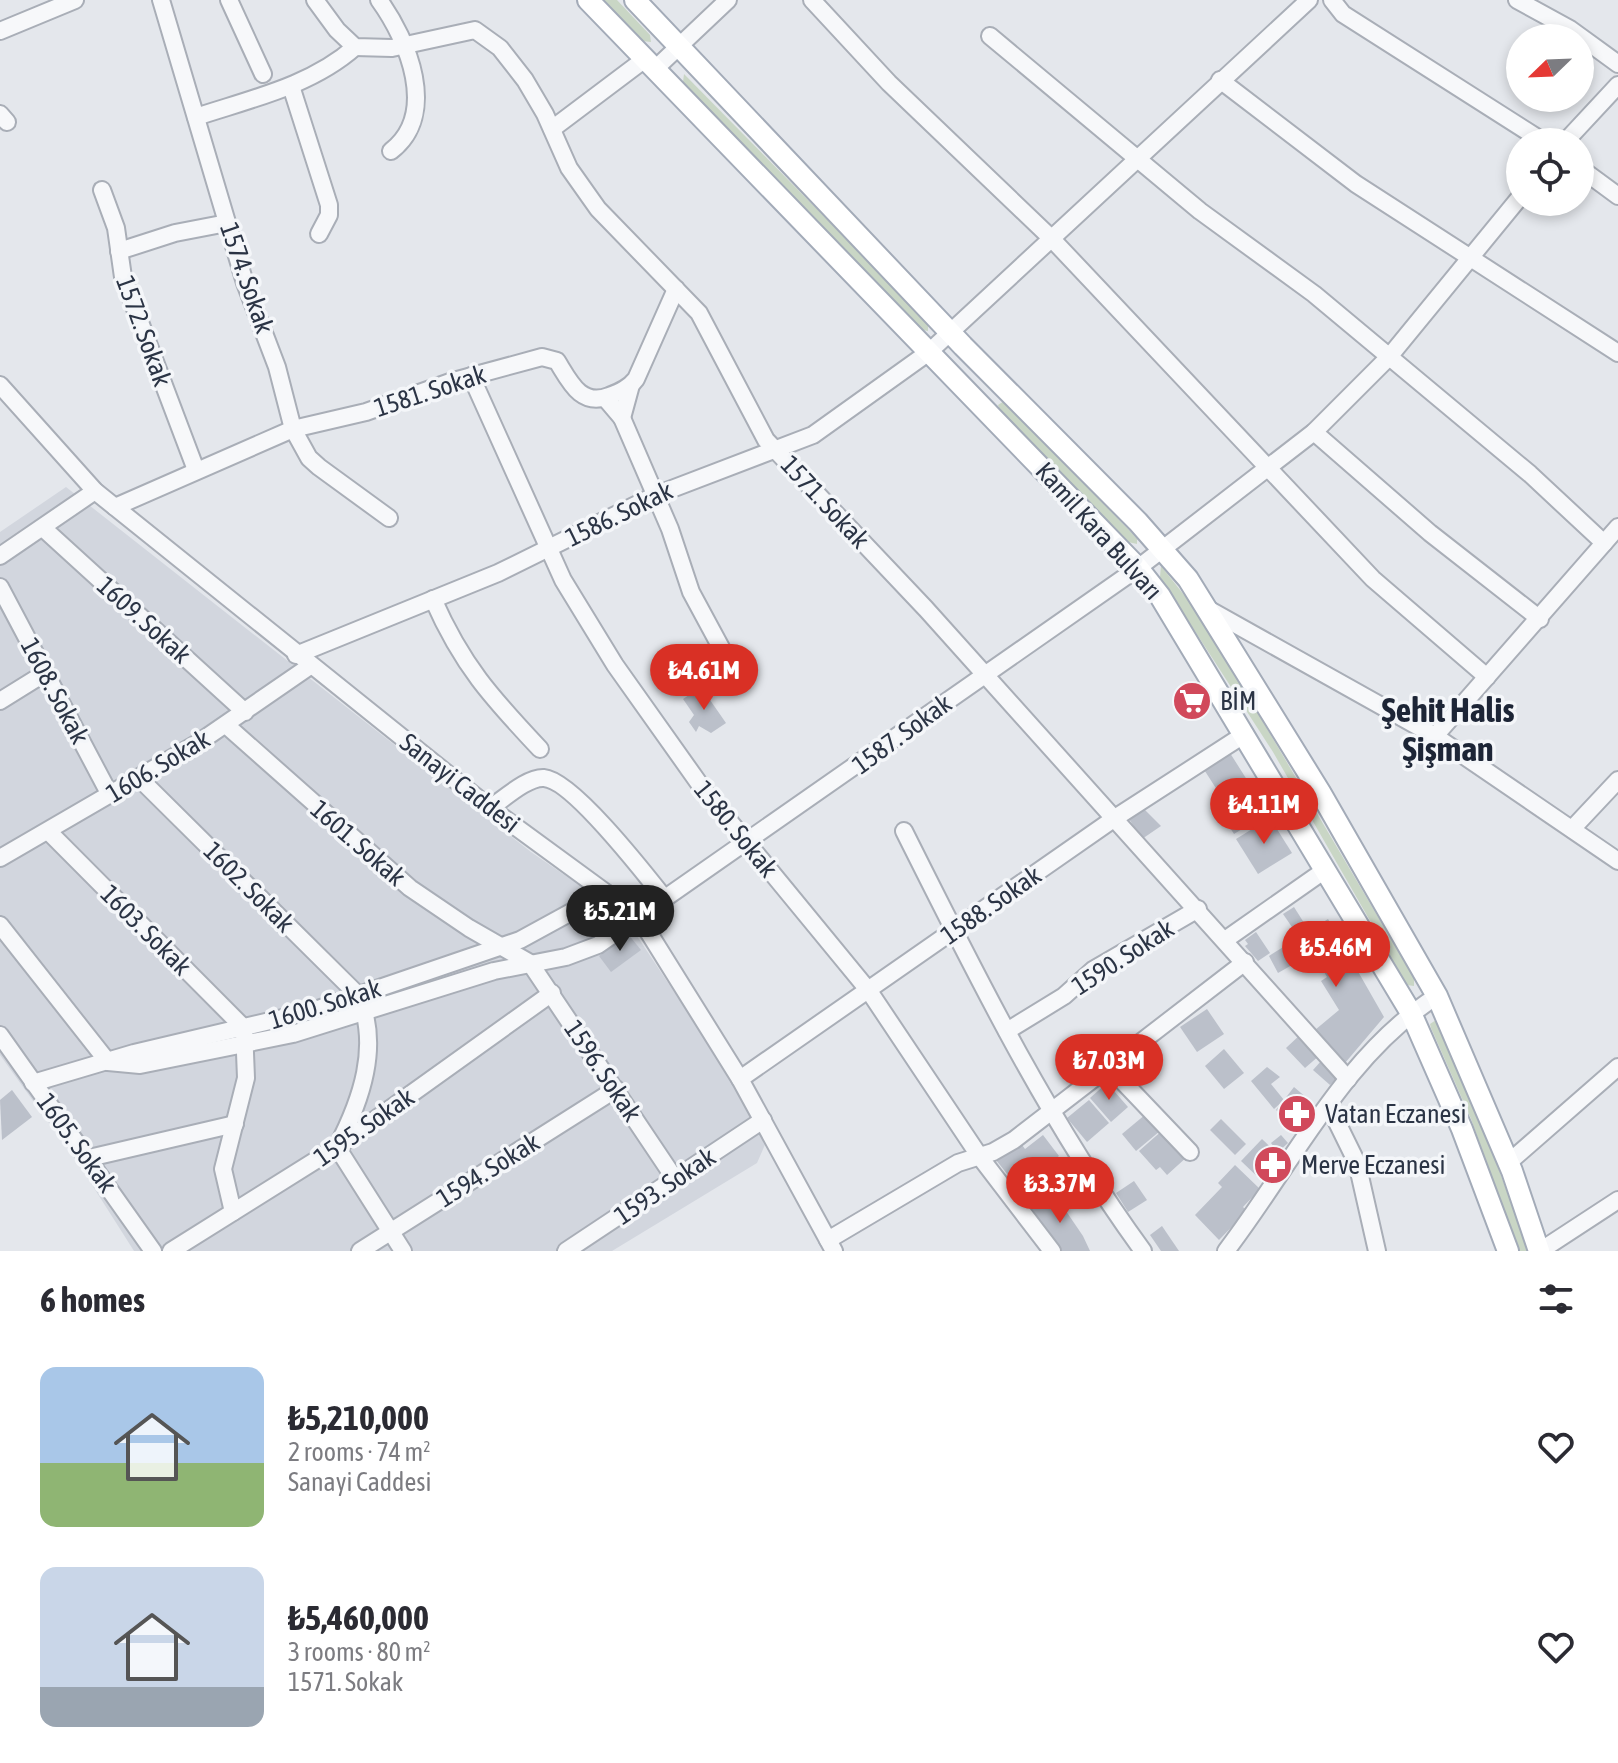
<!DOCTYPE html>
<html lang="en">
<head>
<meta charset="utf-8">
<style>
  :root { --surface:#fff; --page:#f7f7f7; --text:#2b2b33; --muted:#7c7c81; --accent:#d93025 }
  body { margin:0; font-family:"Asap Condensed",sans-serif; background:var(--page); color:var(--text); height:100vh; display:flex; flex-direction:column; font-size:30px; white-space:nowrap }
  * { box-sizing:border-box; margin:0 }
  p { font-size:26px; color:var(--muted) }
  .icon { flex:none; width:44px; height:44px; fill:none; stroke:currentColor; stroke-width:2; stroke-linecap:round; stroke-linejoin:round }
  .map { position:relative; height:1251px; overflow:hidden }
  .panel { display:flex; flex-direction:column; background:var(--surface); flex:1 }
  .panel>* { flex:none }
  .needle { width:52px; rotate:247deg }
  .fabs { position:absolute; left:1506px; top:24px; display:grid; gap:16px }
  .fabs a { display:grid; place-items:center; width:88px; height:88px; border-radius:50%; background:var(--surface); box-shadow:0 4px 12px #0003; font-size:40px }
  .price { position:absolute; translate:-50% -68px; padding:0 18px; border-radius:28px; background:var(--accent); color:#fff; font-size:26px; line-height:52px; filter:drop-shadow(0 2px 4px #0008) }
  .price::after { content:''; position:absolute; left:50%; top:48px; width:24px; height:18px; margin-left:-12px; background:inherit; clip-path:polygon(0 0,100% 0,50% 100%) }
  .price.selected { background:#222; color:#fff }
  ul { padding:0; list-style:none }
  li { display:flex; align-items:center; gap:24px; height:200px; padding:0 40px }
  li span { display:grid; place-items:center; flex:none; width:224px; height:160px; border-radius:16px; color:#555 }
  li>.icon { margin-inline-start:auto }
  span .icon { width:96px; height:96px; fill:#fffc; stroke-width:1 }
  li b { font-size:34px }
  h2 { display:flex; justify-content:space-between; align-items:center; height:96px; padding:0 40px; font-size:34px }
  .map>svg:first-child { display:block }
  .built { fill:#d2d6de }
  .green { fill:#c9d6c5 }
  .building { fill:#bbc0ca }
  .lines { fill:none; stroke-linecap:round; stroke-linejoin:round }
  .minor-casing { stroke:#a9aeb7; stroke-width:20 }
  .major-casing { stroke:#a3abb8; stroke-width:24 }
  .minor { stroke:#f7f8fa; stroke-width:16 }
  .major { stroke:#fff; stroke-width:20 }
  .labels { text-anchor:middle; dominant-baseline:central; stroke-width:7; stroke-linejoin:round; paint-order:stroke }
  .street-label { font-size:26px; fill:#2b3445; stroke:#f4f6f9 }
  .poi-label { font-size:26px; fill:#2b3445; stroke:#f4f6f9; text-anchor:start }
  .district-label { font-size:34px; font-weight:bold; fill:#1d2536; stroke:#f4f6f9 }
</style>
</head>
<body>
<div class="map">
<svg width="1618" height="1251" viewBox="0 0 1618 1251">
  <rect width="100%" height="100%" fill="#e4e7ec"/>
  <!-- built -->
  <path class="built" d="M66,487L531,852L623,915L742,1094L767,1140L757,1163L612,1251H134L80,1166L0,1055V532Z"/>
  <!-- green -->
  <g class="green">
    <path d="M604,0H617L650,35L651,42L642,41Z"/>
    <path d="M684,74L928,322V331L923,330L683,82Z"/>
    <path d="M1004,401L1129,530L1137,539V544L1128,542L1000,410L998,405Z"/>
    <path d="M1161,566L1188,600L1226,659L1414,978V986L1407,985L1273,752L1160,577Z"/>
    <path d="M1436,1020L1477,1111L1529,1251H1519L1471,1119L1431,1028L1430,1024Z"/>
  </g>
  <!-- building -->
  <g class="building">
    <path d="M701,687L726,723L711,733L699,726L696,732L689,722L694,715L683,699Z"/>
    <path d="M1230,753L1268,813L1234,834L1211,798L1219,793L1203,768Z"/>
    <path d="M1143,808L1161,826L1142,839L1129,819Z"/>
    <path d="M1270,818L1292,853L1258,874L1236,839Z"/>
    <path d="M1294,907L1306,926L1296,933L1283,914Z"/>
    <path d="M1328,919L1384,1017L1345,1063L1315,1030L1339,1010L1321,981L1327,977L1313,953L1278,973L1269,956Z"/>
    <path d="M1256,932L1270,953L1258,961L1245,946L1248,944L1245,940Z"/>
    <path d="M628,934L641,950L611,972L599,956Z"/>
    <path d="M1207,1009L1224,1034L1197,1052L1180,1027Z"/>
    <path d="M1301,1034L1320,1055L1305,1068L1286,1048Z"/>
    <path d="M1224,1049L1244,1073L1224,1089L1205,1066Z"/>
    <path d="M1322,1060L1339,1076L1330,1085L1313,1070Z"/>
    <path d="M1267,1067L1280,1077L1271,1084L1284,1100L1294,1087L1314,1104L1296,1126L1276,1110L1284,1100L1274,1109L1251,1081Z"/>
    <path d="M1107,1083L1128,1107L1111,1122L1090,1098Z"/>
    <path d="M12,1090L32,1117L2,1140L0,1100Z"/>
    <path d="M1089,1100L1109,1123L1087,1142L1067,1118Z"/>
    <path d="M1146,1114L1160,1131L1136,1151L1122,1134Z"/>
    <path d="M1221,1119L1246,1144L1235,1155L1210,1130Z"/>
    <path d="M1164,1129L1188,1156L1167,1175L1160,1167L1156,1170L1139,1151Z"/>
    <path d="M1043,1135L1059,1156L1041,1171L1053,1188L1031,1204L996,1160L1020,1142L1025,1149Z"/>
    <path d="M1281,1135L1288,1143L1278,1152L1271,1143Z"/>
    <path d="M1262,1139L1284,1160L1263,1182L1241,1161Z"/>
    <path d="M1235,1165L1260,1189L1243,1207L1247,1211L1219,1240L1195,1215L1222,1187L1218,1183Z"/>
    <path d="M1134,1181L1147,1200L1128,1212L1116,1193Z"/>
    <path d="M1053,1192L1083,1236L1090,1251H1060L1031,1207Z"/>
    <path d="M1162,1226L1179,1251H1161L1150,1235Z"/>
  </g>
  <g class="lines">
    <defs>
      <g id="minor">
        <path d="M161,0L245,283L277,367L293,429L309,458L319,467L389,518"/>
        <path d="M229,0L263,74"/>
        <path d="M315,0L337,30L355,47L392,48L475,30L500,48L525,80L545,114L569,168L598,209L699,313L766,440L926,609L1348,1079"/>
        <path d="M379,0C408,40 439,114 391,151"/>
        <path d="M812,0L889,83L1050,237L1373,579L1487,677"/>
        <path d="M1332,0L1343,14L1544,142"/>
        <path d="M1517,0L1570,29L1618,64"/>
        <path d="M0,31L75,0"/>
        <path d="M990,36L1200,211L1314,294L1530,474L1604,543"/>
        <path d="M655,69L728,0"/>
        <path d="M1220,80L1356,184L1618,353"/>
        <path d="M291,86L329,205V215L319,234"/>
        <path d="M0,114L7,122"/>
        <path d="M196,117C250,99 311,86 355,47"/>
        <path d="M552,129L645,59"/>
        <path d="M1565,142L1618,85"/>
        <path d="M1580,168L1618,196"/>
        <path d="M102,190L116,228L123,277L196,470"/>
        <path d="M119,251L175,233L227,223"/>
        <path d="M471,376L563,580L615,665L703,789L869,991L980,1157L1052,1251"/>
        <path d="M0,385L95,491L490,808L639,917L740,1079L834,1251"/>
        <path d="M605,398L622,418L631,385"/>
        <path d="M622,418L670,529L691,592L739,681"/>
        <path d="M1314,432L1430,533L1540,619"/>
        <path d="M115,507L293,429L366,412L450,382L542,357L557,361C570,382 581,407 609,396C620,392 629,388 636,379L676,289"/>
        <path d="M43,528L245,712"/>
        <path d="M0,556L95,491"/>
        <path d="M0,587L110,795"/>
        <path d="M433,599C462,665 491,697 540,749"/>
        <path d="M1208,609L1435,736L1618,861"/>
        <path d="M296,655L498,573L656,495L813,435L929,352L1309,0"/>
        <path d="M0,701L45,673"/>
        <path d="M226,725L410,888L469,928L530,963L675,1179"/>
        <path d="M1435,736L1618,527"/>
        <path d="M139,778L358,995C381,1045 361,1101 337,1147L403,1251"/>
        <path d="M490,808C504,799 527,777 544,778C572,780 646,875 665,899"/>
        <path d="M1572,829L1618,780"/>
        <path d="M48,831L244,1028L246,1078L223,1169L233,1212"/>
        <path d="M904,831C976,975 1048,1121 1143,1251"/>
        <path d="M0,858L198,743L310,666"/>
        <path d="M0,925L108,1062"/>
        <path d="M1225,940L1325,870"/>
        <path d="M1007,1031L1064,996L1093,970L1198,909"/>
        <path d="M0,1035L153,1251"/>
        <path d="M108,1062L140,1065L293,1034L494,971L566,957L598,945L1138,568L1314,432L1389,357L1520,197"/>
        <path d="M1109,1067L1190,1152"/>
        <path d="M740,1079L1115,818L1245,734"/>
        <path d="M33,1083L134,1053L312,1011L520,940L606,893"/>
        <path d="M1329,1106L1357,1163L1377,1251"/>
        <path d="M89,1158L235,1124"/>
        <path d="M1508,1163L1618,1067"/>
        <path d="M828,1240L958,1163L993,1152L1014,1140L1245,962"/>
        <path d="M171,1251L337,1147L552,993"/>
        <path d="M360,1251L616,1089"/>
        <path d="M566,1251L763,1120"/>
        <path d="M1226,1251C1292,1165 1344,1055 1437,996"/>
        <path d="M1540,1251L1618,1200"/>
      </g>
      <g id="major">
        <path d="M588,0L1138,568L1160,596L1411,1013L1462,1129L1508,1251"/>
        <path d="M635,0L963,346L1138,522L1188,579L1320,792L1437,996L1512,1171L1539,1251"/>
      </g>
    </defs>
    <!-- minor casing -->
    <use href="#minor" class="minor-casing"/>
    <!-- major casing -->
    <use href="#major" class="major-casing"/>
    <!-- minor -->
    <use href="#minor" class="minor"/>
    <!-- major -->
    <use href="#major" class="major"/>
  </g>
  <!-- icons -->
  <defs>
    <symbol id="supermarket-disc" viewBox="-11 -11 22 22"><circle r="9.5" fill="#d1495b" stroke="#f4f6f9"/><path d="M-6-5.5h2.5l.6 2H6L4.5 2H-2.5L-4.4-4H-6ZM-1.5 3.2a1.3 1.3 0 1 0 .1 0ZM3 3.2a1.3 1.3 0 1 0 .1 0Z" fill="#fff"/></symbol>
    <symbol id="pharmacy-disc" viewBox="-11 -11 22 22"><circle r="9.5" fill="#d1495b" stroke="#f4f6f9"/><path d="M-2-6h4v4h4v4h-4v4h-4v-4h-4v-4h4Z" fill="#fff"/></symbol>
  </defs>
  <g fill-rule="evenodd">
    <use href="#supermarket-disc" x="1170" y="679" width="44" height="44"/>
    <use href="#pharmacy-disc" x="1275" y="1092" width="44" height="44"/>
    <use href="#pharmacy-disc" x="1251" y="1143" width="44" height="44"/>
  </g>
  <g class="labels">
    <!-- street labels -->
    <g class="street-label">
      <text transform="translate(247 278) rotate(71)">1574. Sokak</text>
      <text transform="translate(144 331) rotate(70)">1572. Sokak</text>
      <text transform="translate(430 391) rotate(-18)">1581. Sokak</text>
      <text transform="translate(825 502) rotate(47)">1571. Sokak</text>
      <text transform="translate(619 514) rotate(-26)">1586. Sokak</text>
      <text transform="translate(1099 531) rotate(48)">Kamil Kara Bulvarı</text>
      <text transform="translate(144 620) rotate(42)">1609. Sokak</text>
      <text transform="translate(55 691) rotate(62)">1608. Sokak</text>
      <text transform="translate(902 734) rotate(-36)">1587. Sokak</text>
      <text transform="translate(158 766) rotate(-31)">1606. Sokak</text>
      <text transform="translate(460 783) rotate(38)">Sanayi Caddesi</text>
      <text transform="translate(736 829) rotate(51)">1580. Sokak</text>
      <text transform="translate(358 843) rotate(41)">1601. Sokak</text>
      <text transform="translate(249 887) rotate(45)">1602. Sokak</text>
      <text transform="translate(991 905) rotate(-35)">1588. Sokak</text>
      <text transform="translate(146 930) rotate(45)">1603. Sokak</text>
      <text transform="translate(1123 957) rotate(-33)">1590. Sokak</text>
      <text transform="translate(325 1004) rotate(-17)">1600. Sokak</text>
      <text transform="translate(603 1071) rotate(56)">1596. Sokak</text>
      <text transform="translate(364 1127) rotate(-35)">1595. Sokak</text>
      <text transform="translate(77 1143) rotate(54)">1605. Sokak</text>
      <text transform="translate(488 1170) rotate(-32)">1594. Sokak</text>
      <text transform="translate(665 1186) rotate(-34)">1593. Sokak</text>
    </g>
    <!-- poi labels -->
    <g class="poi-label">
      <text x="1220" y="701">BİM</text>
      <text x="1325" y="1114">Vatan Eczanesi</text>
      <text x="1301" y="1165">Merve Eczanesi</text>
    </g>
    <!-- district labels -->
    <g class="district-label">
      <text x="1448" y="709">Şehit Halis<tspan x="1448" dy="39">Şişman</tspan></text>
    </g>
  </g>
</svg>
<div class="fabs">
<a><svg class="needle" viewBox="-14 -14 28 28"><path d="M0-13l5 13h-10z" fill="#e53935"/><path d="M0 13l5-13h-10z" fill="#7c7c81"/></svg></a>
<a><svg class="icon" aria-label="locate" viewBox="0 0 24 24"><circle cx="12" cy="12" r="6"/><path d="M12 2v4M12 18v4M2 12h4M18 12h4"/></svg></a>
</div>
<b class="price" style="left:704px;top:712px">₺4.61M</b>
<b class="price" style="left:1264px;top:846px">₺4.11M</b>
<b class="price selected" style="left:620px;top:953px">₺5.21M</b>
<b class="price" style="left:1336px;top:989px">₺5.46M</b>
<b class="price" style="left:1109px;top:1102px">₺7.03M</b>
<b class="price" style="left:1060px;top:1225px">₺3.37M</b>
</div>
<section class="panel">
<h2>6 homes<svg class="icon" aria-label="filters" viewBox="0 0 24 24"><path d="M4 7h16M4 17h16"/><circle cx="9" cy="7" r="2"/><circle cx="15" cy="17" r="2"/></svg></h2>
<ul>
<li><span style="background:linear-gradient(#a9c7e8 60%,#8fb573 0)"><svg class="icon" aria-label="home" viewBox="0 0 24 24"><path d="M3 11l9-7 9 7M6 9v11h12V9"/></svg></span><div><b>₺5,210,000</b><p>2 rooms · 74 m²</p><p>Sanayi Caddesi</p></div><svg class="icon" aria-label="heart" viewBox="0 0 24 24"><path d="M12 20l-8-8c-3-5 5-10 8-4 3-6 11-1 8 4z"/></svg></li>
<li><span style="background:linear-gradient(#c9d6e8 75%,#9aa5b1 0)"><svg class="icon" aria-label="home" viewBox="0 0 24 24"><path d="M3 11l9-7 9 7M6 9v11h12V9"/></svg></span><div><b>₺5,460,000</b><p>3 rooms · 80 m²</p><p>1571. Sokak</p></div><svg class="icon" aria-label="heart" viewBox="0 0 24 24"><path d="M12 20l-8-8c-3-5 5-10 8-4 3-6 11-1 8 4z"/></svg></li>
</ul>
</section>
</body>
</html>
